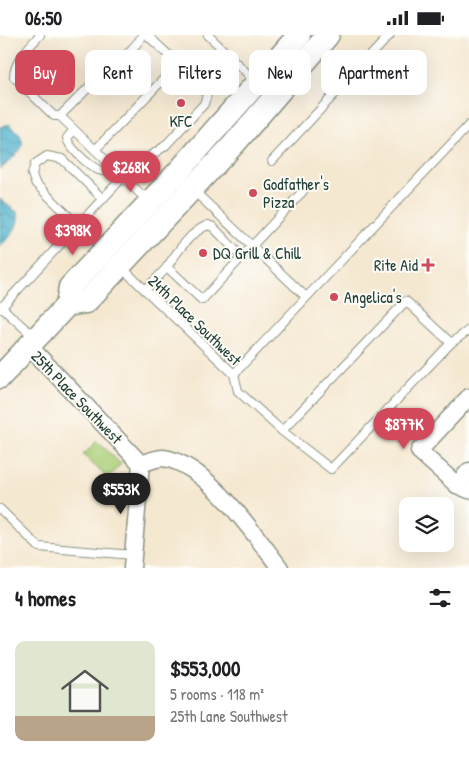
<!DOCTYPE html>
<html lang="en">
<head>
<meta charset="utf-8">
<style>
  :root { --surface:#fff; --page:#f2f2f2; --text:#202124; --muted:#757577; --accent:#d1495b }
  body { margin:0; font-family:"Patrick Hand",sans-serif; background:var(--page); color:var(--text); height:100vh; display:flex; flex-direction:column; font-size:19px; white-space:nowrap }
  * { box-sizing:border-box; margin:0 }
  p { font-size:16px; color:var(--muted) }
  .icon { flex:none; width:28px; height:28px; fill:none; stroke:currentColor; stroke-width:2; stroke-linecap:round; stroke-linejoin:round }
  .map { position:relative; height:533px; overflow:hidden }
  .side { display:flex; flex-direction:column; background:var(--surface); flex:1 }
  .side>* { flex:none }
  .top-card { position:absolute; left:15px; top:15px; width:440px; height:45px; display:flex; gap:10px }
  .controls { position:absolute; left:399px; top:462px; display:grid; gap:10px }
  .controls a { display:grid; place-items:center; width:55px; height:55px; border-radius:10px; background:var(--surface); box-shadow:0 5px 20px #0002; font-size:25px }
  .price { position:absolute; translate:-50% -42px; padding:0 11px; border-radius:18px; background:var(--accent); color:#fff; font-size:16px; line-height:32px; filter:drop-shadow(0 1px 2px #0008) }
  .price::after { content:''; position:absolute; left:50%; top:30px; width:15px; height:11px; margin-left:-8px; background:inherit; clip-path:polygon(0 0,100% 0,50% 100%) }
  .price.on { background:#222; color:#fff }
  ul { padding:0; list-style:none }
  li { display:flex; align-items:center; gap:15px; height:125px; padding:0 15px }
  li span { display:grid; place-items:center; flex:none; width:140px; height:100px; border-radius:10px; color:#555 }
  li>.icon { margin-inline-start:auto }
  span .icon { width:60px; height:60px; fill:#fffc; stroke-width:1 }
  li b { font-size:21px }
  h2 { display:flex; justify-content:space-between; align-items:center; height:60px; padding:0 15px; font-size:21px }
  .pill { padding:0 18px; border-radius:10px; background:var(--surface); box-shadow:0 5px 20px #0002; font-size:18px; line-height:45px }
  .pill.on { background:var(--accent); color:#fff }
  .status { display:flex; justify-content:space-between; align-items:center; height:35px; padding:0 25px; background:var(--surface); direction:ltr }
  .status svg { height:14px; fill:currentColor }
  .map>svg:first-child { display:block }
  .pitch { fill:#aacf79; stroke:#648656 }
  .water { fill:url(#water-waves); stroke:#367780 }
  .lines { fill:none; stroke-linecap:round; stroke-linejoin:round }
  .service-casing { stroke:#8a9282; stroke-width:10 }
  .minor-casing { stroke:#8a9282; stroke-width:19 }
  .secondary-casing { stroke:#8a9282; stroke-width:25 }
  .service { stroke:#fff; stroke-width:8 }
  .minor { stroke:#fff; stroke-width:16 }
  .secondary { stroke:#fff; stroke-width:22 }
  .poi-dot { fill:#d1495b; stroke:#fdfcf7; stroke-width:2 }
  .labels { text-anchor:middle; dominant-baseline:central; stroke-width:4; stroke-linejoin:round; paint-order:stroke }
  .poi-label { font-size:16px; fill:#1f3d34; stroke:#fdfcf7; text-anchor:start }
  .street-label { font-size:16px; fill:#1f3d34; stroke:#fdfcf7 }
</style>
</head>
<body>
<div class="status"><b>06:50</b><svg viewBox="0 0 49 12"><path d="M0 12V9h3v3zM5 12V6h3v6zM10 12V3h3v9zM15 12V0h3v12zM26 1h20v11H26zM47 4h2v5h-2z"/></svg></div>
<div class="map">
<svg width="469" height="533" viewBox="0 0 469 533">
  <defs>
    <pattern id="water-waves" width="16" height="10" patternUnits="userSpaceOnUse" patternTransform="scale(1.25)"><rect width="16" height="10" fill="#4db1cc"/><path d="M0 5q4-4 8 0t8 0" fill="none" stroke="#3f91a6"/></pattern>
  </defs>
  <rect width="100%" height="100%" fill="#fdfcf7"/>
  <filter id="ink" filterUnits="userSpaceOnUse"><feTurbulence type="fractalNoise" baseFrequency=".02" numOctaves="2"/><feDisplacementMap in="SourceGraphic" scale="10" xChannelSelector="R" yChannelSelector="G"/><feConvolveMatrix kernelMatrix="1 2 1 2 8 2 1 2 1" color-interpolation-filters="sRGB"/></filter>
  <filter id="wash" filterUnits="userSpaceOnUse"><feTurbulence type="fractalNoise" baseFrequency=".0096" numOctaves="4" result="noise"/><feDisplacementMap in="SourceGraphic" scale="20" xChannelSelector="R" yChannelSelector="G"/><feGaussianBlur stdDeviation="1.12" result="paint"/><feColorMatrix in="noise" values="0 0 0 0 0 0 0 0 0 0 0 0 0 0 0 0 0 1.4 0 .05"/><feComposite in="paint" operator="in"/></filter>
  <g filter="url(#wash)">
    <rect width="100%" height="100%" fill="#f5e8d1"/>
    <!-- pitch -->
    <path class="pitch" d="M97,406L121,429L108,443L83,420Z"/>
    <!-- water -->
    <g class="water">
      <path d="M9,89C35,109 18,118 0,135V92Z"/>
      <path d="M0,164L18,178C20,192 10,202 0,211Z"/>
    </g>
  </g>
  <g filter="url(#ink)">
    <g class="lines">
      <defs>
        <g id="service">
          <path d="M40,0C30,11 14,26 14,42L54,81H60"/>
          <path d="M142,0L139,6L120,27L104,42L94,47L60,81L147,165"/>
          <path d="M147,0L202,51L230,22"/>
          <path d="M208,0L256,47"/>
          <path d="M320,13L351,41"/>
          <path d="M74,95L67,103C69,113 95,138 105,136L111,131"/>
          <path d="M95,115L178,29"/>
          <path d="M272,126L390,0"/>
          <path d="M126,145L146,124L165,111L204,69L207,60L202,51"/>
          <path d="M193,155L306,262"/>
          <path d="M78,190L35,148L32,139L35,129L47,121L62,124L103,164"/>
          <path d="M121,232L234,339L238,356L282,396L331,434L451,308L469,295"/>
          <path d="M167,232L202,265L303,156"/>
          <path d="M145,255C152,247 161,240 167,232C178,216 190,197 208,190L213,192L242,222"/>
          <path d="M0,271L33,301"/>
          <path d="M0,274L123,142"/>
          <path d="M234,339L469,90"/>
          <path d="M282,396L406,266L451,308"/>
          <path d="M0,474L39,512L133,520"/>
        </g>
        <g id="minor">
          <path d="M29,311L141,429C148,427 156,423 163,423C206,428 255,500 280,533"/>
          <path d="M469,362L419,416L457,450L469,455"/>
          <path d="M457,450L469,436"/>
          <path d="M132,533L141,429"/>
        </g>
        <g id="secondary">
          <path d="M67,270L86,267L234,109L328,0"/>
          <path d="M0,342L67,270L70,252L178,137L299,0"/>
        </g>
      </defs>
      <!-- service casing -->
      <use href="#service" class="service-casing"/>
      <!-- minor casing -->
      <use href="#minor" class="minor-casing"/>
      <!-- secondary casing -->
      <use href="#secondary" class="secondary-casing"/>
      <!-- service -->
      <use href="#service" class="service"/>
      <!-- minor -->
      <use href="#minor" class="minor"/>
      <!-- secondary -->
      <use href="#secondary" class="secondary"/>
    </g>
  </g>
  <!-- markers -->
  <g class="poi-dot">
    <circle cx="181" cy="68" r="5"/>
    <circle cx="253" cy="158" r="5"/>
    <circle cx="203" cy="218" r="5"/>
    <path d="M425.5 222.5h5v5h5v5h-5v5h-5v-5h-5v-5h5z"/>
    <circle cx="334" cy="262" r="5"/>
  </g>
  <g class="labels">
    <!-- poi labels -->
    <g class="poi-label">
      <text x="181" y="86" text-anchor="middle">KFC</text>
      <text x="263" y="149">Godfather's<tspan x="263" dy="18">Pizza</tspan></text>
      <text x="213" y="218">DQ Grill &amp; Chill</text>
      <text x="418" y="230" text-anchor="end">Rite Aid</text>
      <text x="344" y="262">Angelica's</text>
    </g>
    <!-- street labels -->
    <g class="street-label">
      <text transform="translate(195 285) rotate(44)">24th Place Southwest</text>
      <text transform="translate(77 362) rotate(46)">25th Place Southwest</text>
    </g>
  </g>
</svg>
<div class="controls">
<a><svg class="icon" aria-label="layers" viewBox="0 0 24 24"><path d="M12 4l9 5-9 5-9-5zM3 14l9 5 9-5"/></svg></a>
</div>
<b class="price" style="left:131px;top:158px">$268K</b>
<b class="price" style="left:73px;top:221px">$398K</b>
<b class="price" style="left:404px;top:415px">$877K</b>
<b class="price on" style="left:121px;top:480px">$553K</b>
<div class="top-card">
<a class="pill on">Buy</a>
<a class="pill">Rent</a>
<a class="pill">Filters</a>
<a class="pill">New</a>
<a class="pill">Apartment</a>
</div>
</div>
<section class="side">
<h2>4 homes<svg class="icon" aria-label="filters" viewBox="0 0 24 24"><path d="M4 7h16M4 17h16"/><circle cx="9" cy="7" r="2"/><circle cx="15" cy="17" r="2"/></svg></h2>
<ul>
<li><span style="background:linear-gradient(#dfe7d0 75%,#b9a48a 0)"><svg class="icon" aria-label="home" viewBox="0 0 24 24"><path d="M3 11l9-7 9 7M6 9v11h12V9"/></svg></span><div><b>$553,000</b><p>5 rooms · 118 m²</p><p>25th Lane Southwest</p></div></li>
</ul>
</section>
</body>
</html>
